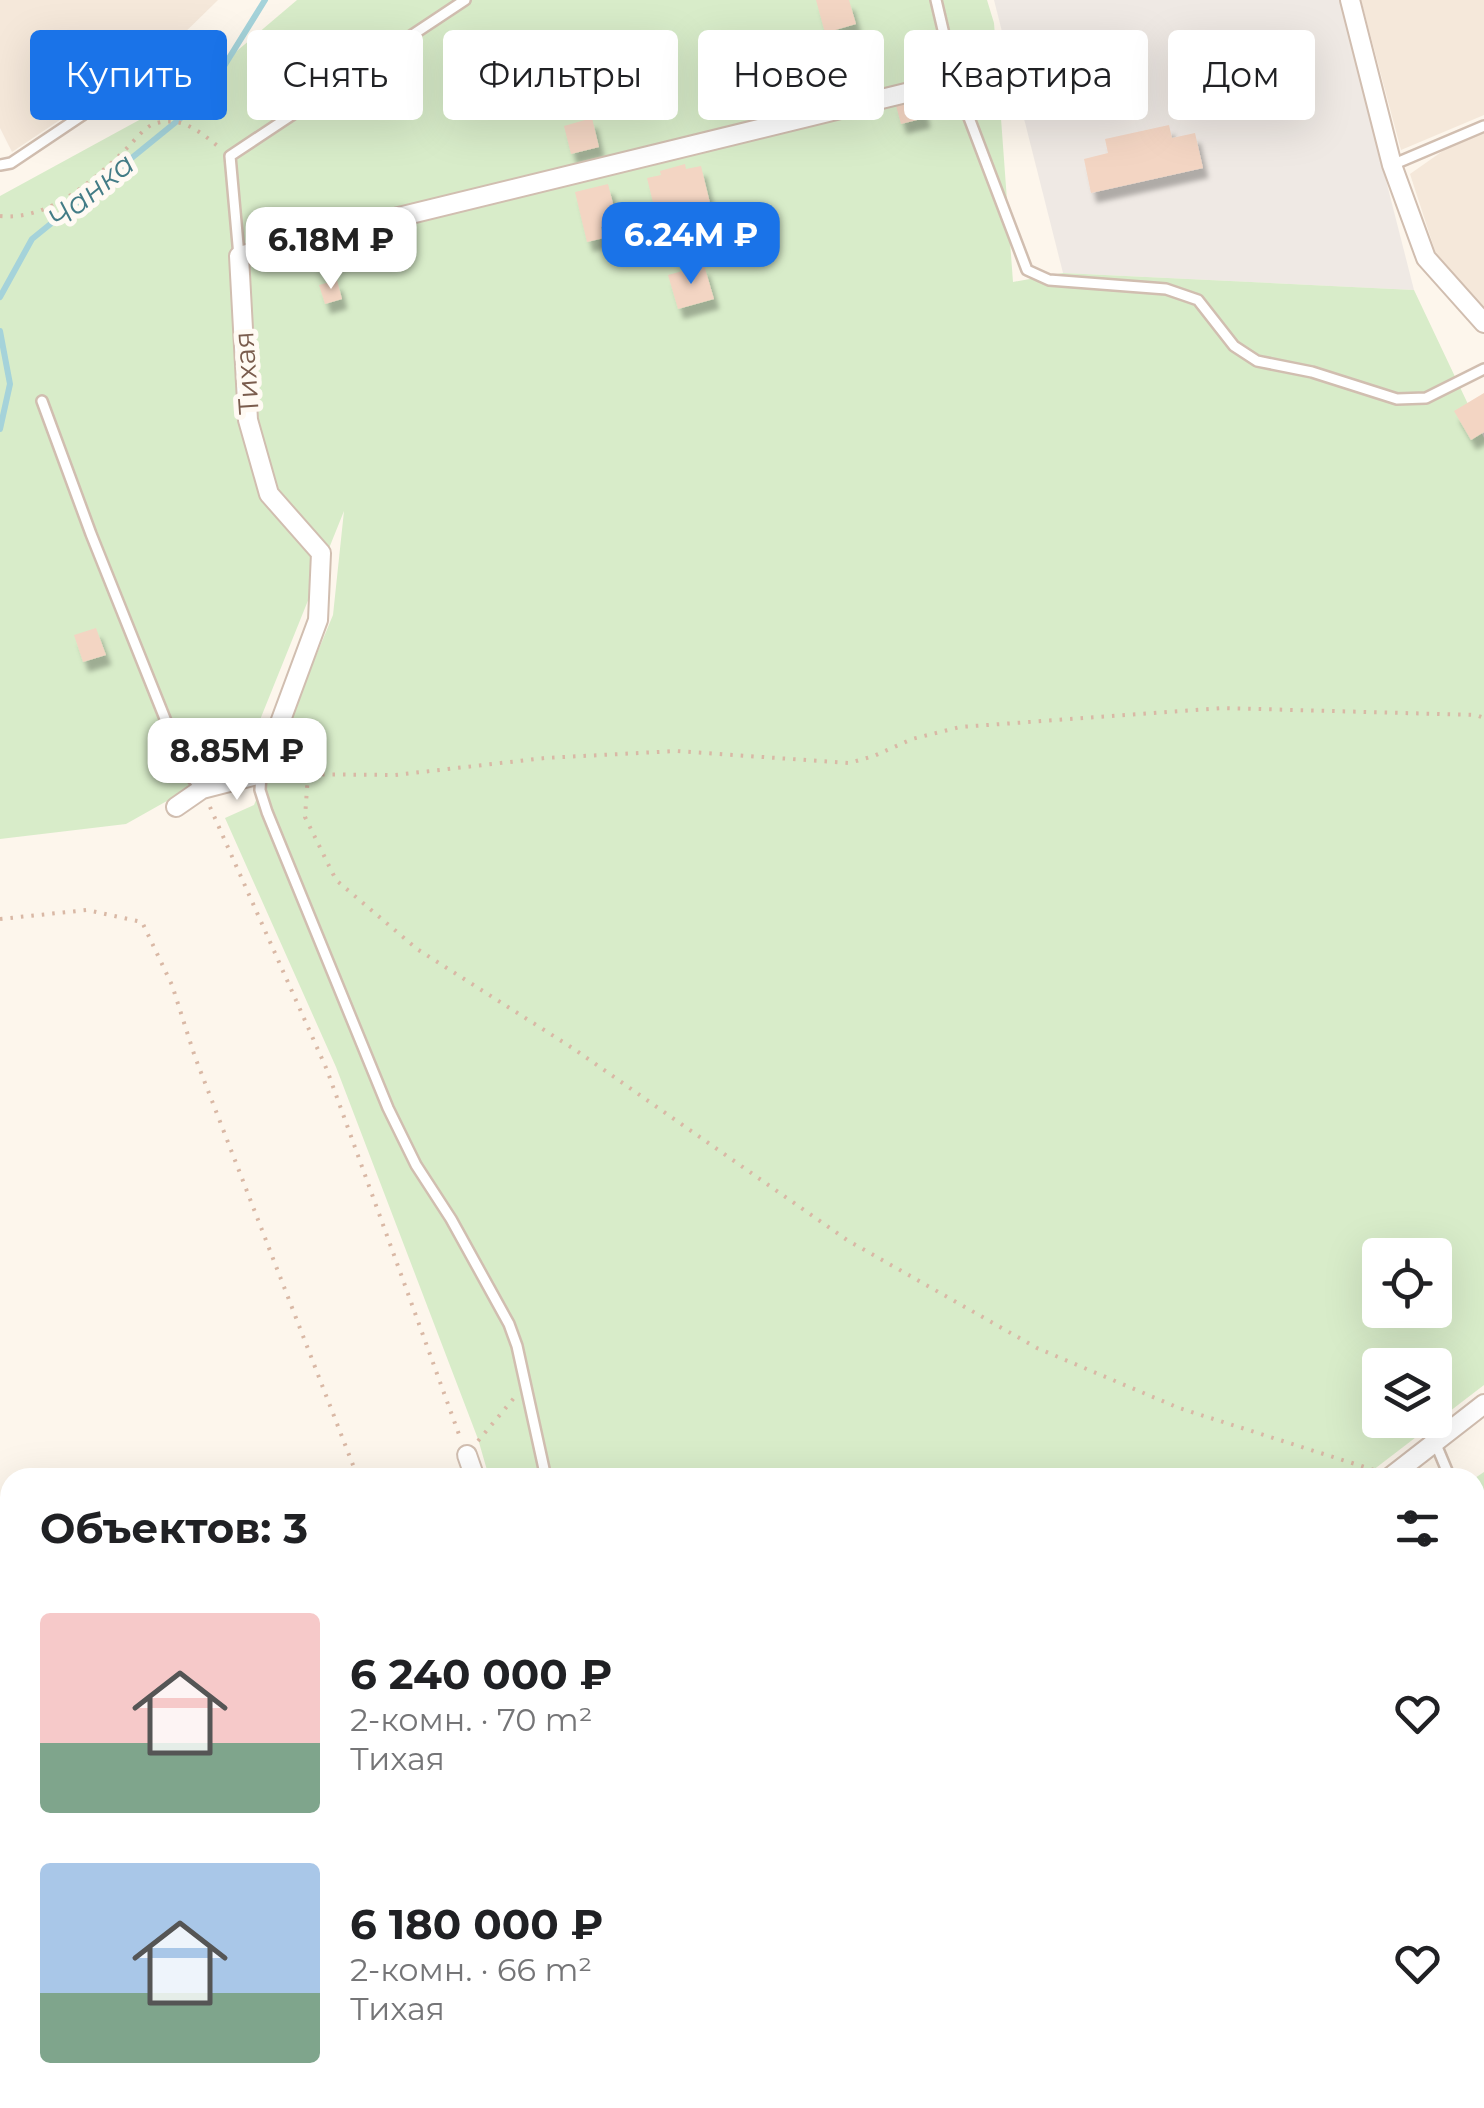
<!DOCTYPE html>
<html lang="ru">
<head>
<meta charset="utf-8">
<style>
  :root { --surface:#fff; --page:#f6f6f6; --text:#202124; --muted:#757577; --accent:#1a73e8 }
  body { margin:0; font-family:Montserrat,sans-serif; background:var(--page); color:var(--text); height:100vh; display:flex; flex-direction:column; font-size:38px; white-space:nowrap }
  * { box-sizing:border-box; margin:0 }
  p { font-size:32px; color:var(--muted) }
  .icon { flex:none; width:55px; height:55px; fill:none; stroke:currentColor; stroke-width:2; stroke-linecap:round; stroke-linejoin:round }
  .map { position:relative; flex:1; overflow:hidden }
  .side { position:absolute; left:0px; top:1468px; width:1485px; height:642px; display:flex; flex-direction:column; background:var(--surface); border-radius:30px 30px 0 0; box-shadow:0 10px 40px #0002 }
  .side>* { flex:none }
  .guide { position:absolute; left:30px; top:30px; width:1425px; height:90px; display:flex; gap:20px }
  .fabs { position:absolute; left:1362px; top:1238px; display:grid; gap:20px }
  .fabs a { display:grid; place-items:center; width:90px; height:90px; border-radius:10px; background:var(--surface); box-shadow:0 10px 40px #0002; font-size:50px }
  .price { position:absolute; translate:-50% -85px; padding:0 22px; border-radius:20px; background:#fff; color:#222; font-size:32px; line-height:65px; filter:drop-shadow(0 2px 5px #0008) }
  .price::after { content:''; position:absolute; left:50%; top:60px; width:30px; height:22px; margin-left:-15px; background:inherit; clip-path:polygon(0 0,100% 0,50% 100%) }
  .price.selected { background:var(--accent); color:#fff }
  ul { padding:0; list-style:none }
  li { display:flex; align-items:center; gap:30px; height:250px; padding:0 40px }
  li span { display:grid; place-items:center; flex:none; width:280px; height:200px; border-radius:10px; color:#555 }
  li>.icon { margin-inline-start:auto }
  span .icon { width:120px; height:120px; fill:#fffc; stroke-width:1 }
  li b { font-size:42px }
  h2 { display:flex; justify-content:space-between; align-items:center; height:120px; padding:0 40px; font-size:42px }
  .pill { padding:0 35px; border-radius:10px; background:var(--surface); box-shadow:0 10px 40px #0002; font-size:35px; line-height:90px }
  .pill.selected { background:var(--accent); color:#fff }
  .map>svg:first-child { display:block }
  .residential { fill:#f5e8da }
  .industrial { fill:#efe9e4 }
  .green { fill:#d8ecc9; fill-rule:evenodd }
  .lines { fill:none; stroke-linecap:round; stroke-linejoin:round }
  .stream { stroke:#a5d3da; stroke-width:6 }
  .building { fill:#f3d5c3; filter:url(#shadow) }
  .service-casing { stroke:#d1beb0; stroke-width:14 }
  .minor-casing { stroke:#d1beb0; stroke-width:22 }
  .path { stroke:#d9b8a5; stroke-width:4; stroke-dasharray:2.5 8; stroke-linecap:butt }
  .service { stroke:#fff; stroke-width:9 }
  .minor { stroke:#fff; stroke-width:18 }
  .labels { text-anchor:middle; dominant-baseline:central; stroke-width:10; stroke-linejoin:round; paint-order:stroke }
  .street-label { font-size:28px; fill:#7a5c4d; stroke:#fffaf3 }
  .water-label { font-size:30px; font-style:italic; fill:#437c86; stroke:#fffaf3 }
</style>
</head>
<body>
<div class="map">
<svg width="1484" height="2108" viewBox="0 0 1484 2108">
  <defs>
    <filter id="shadow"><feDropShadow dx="5.5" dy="10" stdDeviation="2.5" flood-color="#0004"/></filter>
  </defs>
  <rect width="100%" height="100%" fill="#fdf6ec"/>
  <!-- residential -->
  <g class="residential">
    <path d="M0,0H218L173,44L12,152L0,128Z"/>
    <path d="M1361,0H1484V115L1401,150Z"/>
    <path d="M1484,132V308L1436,254L1410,174L1447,148Z"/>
  </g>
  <!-- industrial -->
  <path class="industrial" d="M994,0H1340L1414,290L1063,273Z"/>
  <!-- green -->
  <g class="green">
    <path d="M297,0H987L994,23L1013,282L1063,273L1414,290L1484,438V1385L1364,1477H489L478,1439L336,1067L225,818L254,805L333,615L344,511L245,757L126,824L0,839V196L185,95ZM1380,1255H1435V1310H1380ZM1380,1365H1435V1420H1380Z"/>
    <path d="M1484,1472V1741L1475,1715V1478Z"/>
    <path d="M1475,1812L1484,1820V2108H641L645,2100H1475Z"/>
  </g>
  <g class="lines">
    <!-- stream -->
    <g class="stream">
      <path d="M0,297L32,239L203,100L265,0"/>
      <path d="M0,331L10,384L0,429"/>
    </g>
  </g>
  <!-- building -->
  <g class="building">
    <path d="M816,0H849L856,24L825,33Z"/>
    <path d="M920,96L925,118L901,124L895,102Z"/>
    <path d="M592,118L599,147L571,154L564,126Z"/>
    <path d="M1169,125L1172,138L1195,133L1203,168L1091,193L1084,159L1108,153L1105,139Z"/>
    <path d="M685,164L686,169L701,166L711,207L684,214L683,208L656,215L647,178L661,175L660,171Z"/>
    <path d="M608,184L618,223L601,227L604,238L587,242L575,192Z"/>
    <path d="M704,265L714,299L678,309L668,275Z"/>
    <path d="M337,280L342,299L325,304L319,285Z"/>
    <path d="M1484,393V432L1471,440L1454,411Z"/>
    <path d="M96,628L106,655L83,662L74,635Z"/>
  </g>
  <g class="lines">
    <defs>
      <g id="service">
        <path d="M936,0L955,81L1027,270L1049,280L1166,289L1198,300L1234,346L1257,361L1312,372L1397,399L1426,398L1484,369"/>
        <path d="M0,165L11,163L172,55"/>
        <path d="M1392,165L1484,126"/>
        <path d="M239,256L230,156L465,0"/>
        <path d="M42,401L91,534L186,771L202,789"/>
        <path d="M261,774L260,790L267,812L388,1108L416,1165L451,1219L509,1324L517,1346L546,1478"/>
        <path d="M1435,1442L1450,1478"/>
        <path d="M1475,1539L1484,1561"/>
        <path d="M0,1623L10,1608"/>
        <path d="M0,1710L10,1715"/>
        <path d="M625,2108L628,2100"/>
      </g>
      <g id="minor">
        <path d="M1350,0L1392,165L1426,258L1484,323"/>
        <path d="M176,807L202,789L261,774L318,620L321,553L269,494L248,420L239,256L955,81"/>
        <path d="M467,1455L475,1478"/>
        <path d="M1389,1478L1484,1404"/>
      </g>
    </defs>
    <!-- service casing -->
    <use href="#service" class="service-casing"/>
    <!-- minor casing -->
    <use href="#minor" class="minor-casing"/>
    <!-- path -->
    <g class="path">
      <path d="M0,216C49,221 94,180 127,148C136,139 146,125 157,123C182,116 202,133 220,148"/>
      <path d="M280,774L395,775L545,758L676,751L849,763L874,756L912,739L960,727L1222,708L1476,715L1484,718"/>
      <path d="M308,775L305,817L336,880L417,949L574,1049L847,1240L1037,1348L1179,1408L1374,1470"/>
      <path d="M210,807L327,1070L461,1440"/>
      <path d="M0,919L87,910L142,922L172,985L195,1057L358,1478"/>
      <path d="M478,1441L514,1398"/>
    </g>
    <!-- service -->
    <use href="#service" class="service"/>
    <!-- minor -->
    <use href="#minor" class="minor"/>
  </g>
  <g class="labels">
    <!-- street labels -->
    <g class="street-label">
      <text transform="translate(246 373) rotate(-94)">Тихая</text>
    </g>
    <!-- water labels -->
    <g class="water-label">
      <text transform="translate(91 191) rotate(-39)">Чанка</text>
    </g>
  </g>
</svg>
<div class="fabs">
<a><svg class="icon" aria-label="locate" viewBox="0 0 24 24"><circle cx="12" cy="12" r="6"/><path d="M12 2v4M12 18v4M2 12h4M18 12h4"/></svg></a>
<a><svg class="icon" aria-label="layers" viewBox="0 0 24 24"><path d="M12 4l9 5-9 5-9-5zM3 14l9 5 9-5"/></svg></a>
</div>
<b class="price selected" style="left:691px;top:287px">6.24M ₽</b>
<b class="price" style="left:331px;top:292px">6.18M ₽</b>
<b class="price" style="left:237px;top:803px">8.85M ₽</b>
<div class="guide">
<a class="pill selected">Купить</a>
<a class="pill">Снять</a>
<a class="pill">Фильтры</a>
<a class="pill">Новое</a>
<a class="pill">Квартира</a>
<a class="pill">Дом</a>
</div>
<section class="side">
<h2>Объектов: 3<svg class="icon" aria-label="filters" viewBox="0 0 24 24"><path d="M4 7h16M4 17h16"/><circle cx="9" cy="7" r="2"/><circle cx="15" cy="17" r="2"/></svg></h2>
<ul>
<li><span style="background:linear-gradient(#f6c9c9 65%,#7fa58c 0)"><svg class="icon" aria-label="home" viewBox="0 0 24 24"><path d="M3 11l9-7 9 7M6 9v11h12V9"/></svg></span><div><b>6 240 000 ₽</b><p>2-комн. · 70 m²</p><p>Тихая</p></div><svg class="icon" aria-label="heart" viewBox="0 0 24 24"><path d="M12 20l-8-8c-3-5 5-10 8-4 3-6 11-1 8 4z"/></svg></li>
<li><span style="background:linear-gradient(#a9c7e8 65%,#7fa58c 0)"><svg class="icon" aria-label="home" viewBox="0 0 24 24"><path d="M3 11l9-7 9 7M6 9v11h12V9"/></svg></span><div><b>6 180 000 ₽</b><p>2-комн. · 66 m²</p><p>Тихая</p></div><svg class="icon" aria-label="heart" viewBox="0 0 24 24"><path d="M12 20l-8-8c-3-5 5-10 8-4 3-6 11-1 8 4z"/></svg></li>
</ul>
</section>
</div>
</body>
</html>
